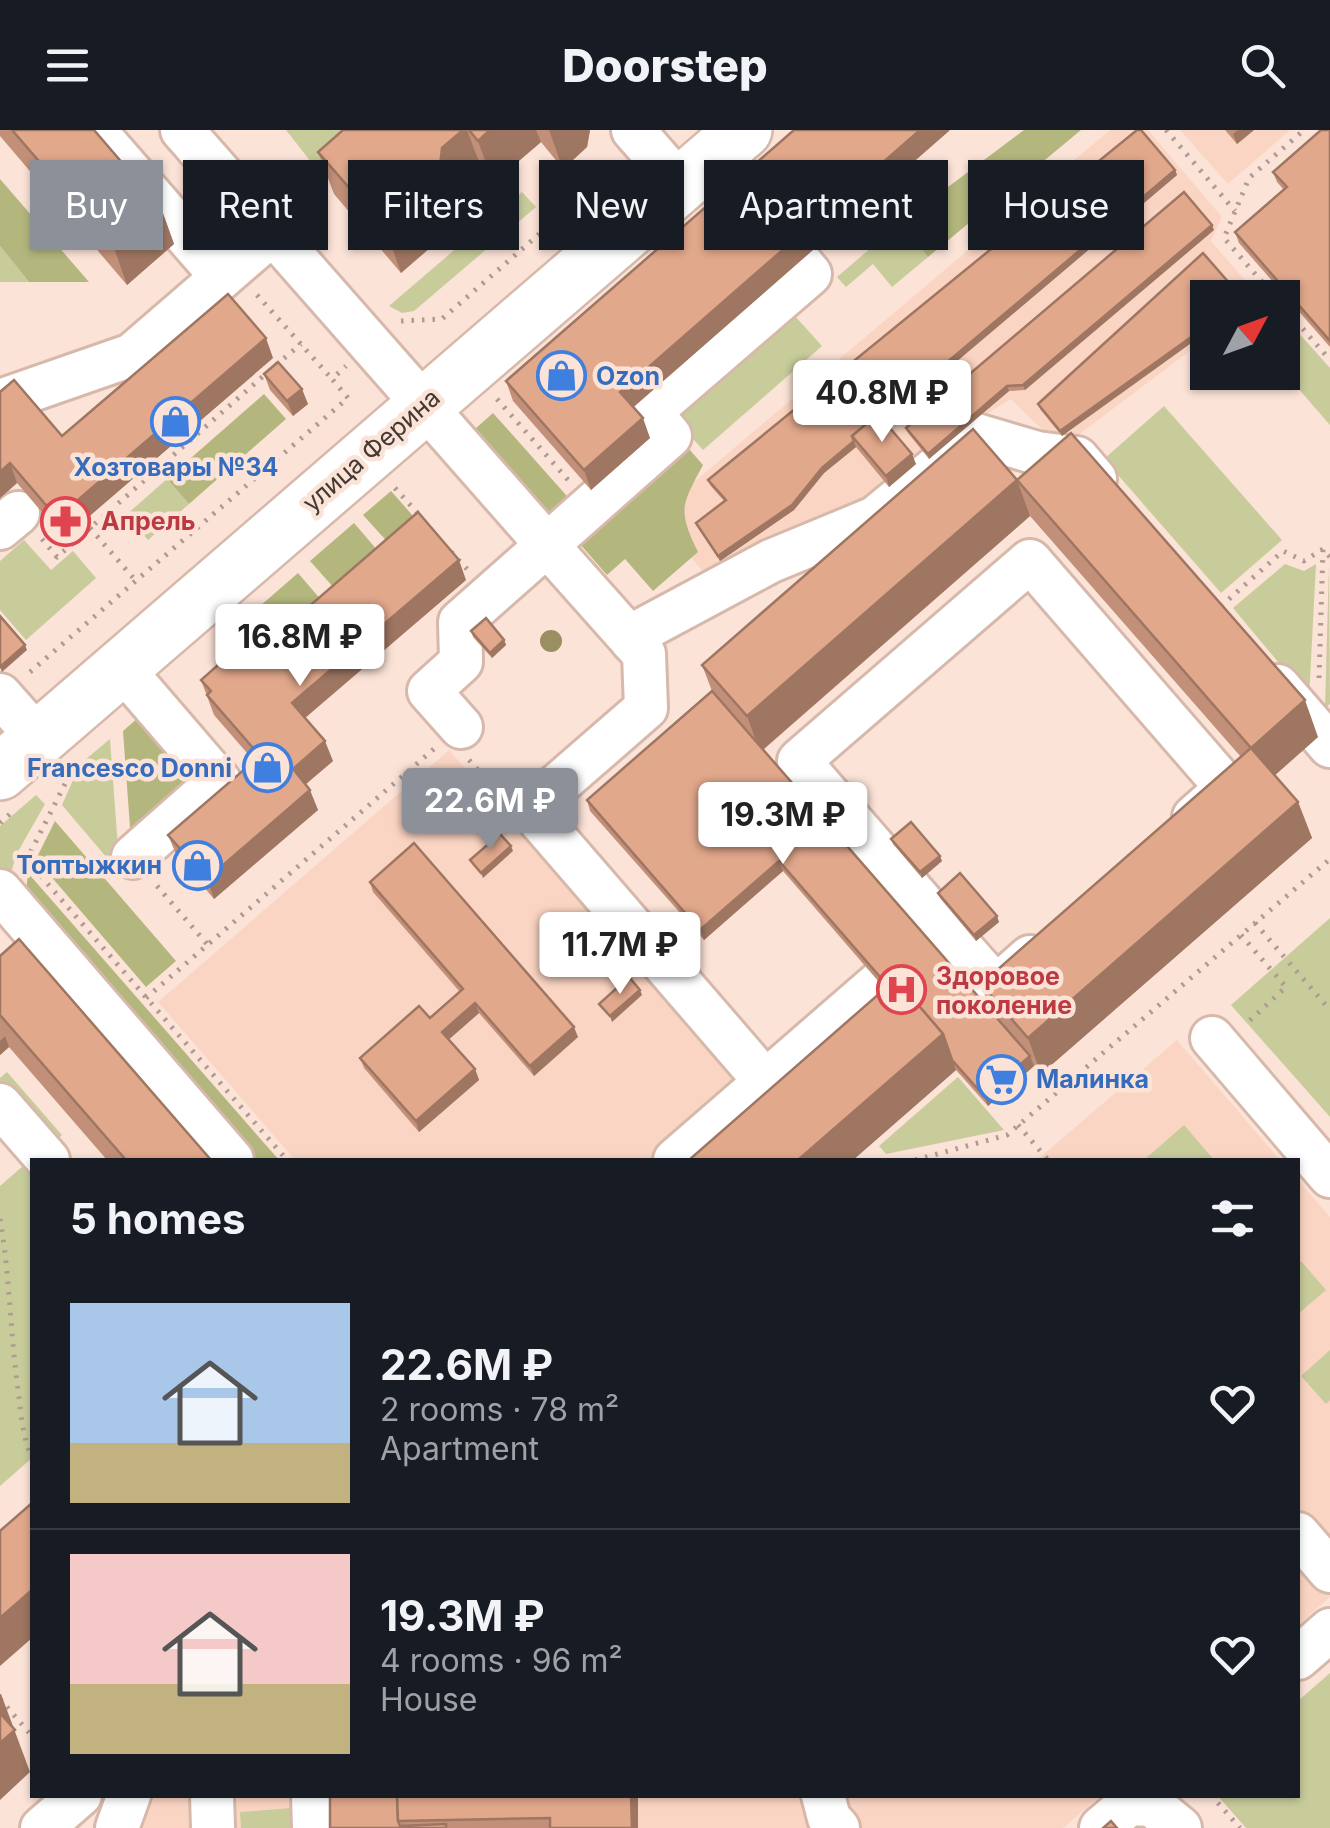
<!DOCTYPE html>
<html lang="en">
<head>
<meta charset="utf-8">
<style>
  :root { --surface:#171b24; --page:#20242c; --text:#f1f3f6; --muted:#9ea1a6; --line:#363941; --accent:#8c9099 }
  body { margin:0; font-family:Inter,sans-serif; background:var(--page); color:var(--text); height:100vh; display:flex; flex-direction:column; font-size:38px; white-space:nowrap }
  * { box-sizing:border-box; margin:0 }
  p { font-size:32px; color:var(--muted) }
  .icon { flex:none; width:55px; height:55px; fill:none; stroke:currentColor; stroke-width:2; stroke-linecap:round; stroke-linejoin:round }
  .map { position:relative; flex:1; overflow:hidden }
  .side { position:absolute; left:30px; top:1028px; width:1270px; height:640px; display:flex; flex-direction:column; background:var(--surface); border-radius:0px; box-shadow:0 2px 8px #0004 }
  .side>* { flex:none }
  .banner { position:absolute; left:30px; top:30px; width:1270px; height:90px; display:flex; gap:20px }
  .needle { width:65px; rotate:49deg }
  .buttons { position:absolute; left:1190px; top:150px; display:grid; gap:20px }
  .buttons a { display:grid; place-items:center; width:110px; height:110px; border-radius:0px; background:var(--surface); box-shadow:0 2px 8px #0004; font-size:50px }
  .price { position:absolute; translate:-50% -85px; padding:0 22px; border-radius:10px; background:#fff; color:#222; font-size:32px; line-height:65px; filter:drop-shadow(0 2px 5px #0008) }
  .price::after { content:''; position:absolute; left:50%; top:60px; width:30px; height:22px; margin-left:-15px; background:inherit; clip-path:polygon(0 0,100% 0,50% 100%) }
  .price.active { background:var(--accent); color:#fff }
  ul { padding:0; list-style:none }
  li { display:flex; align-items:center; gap:30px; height:250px; padding:0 40px }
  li+li { border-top:2px solid var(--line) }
  li span { display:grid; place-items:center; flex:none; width:280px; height:200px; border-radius:0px; color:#555 }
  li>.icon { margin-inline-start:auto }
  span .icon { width:120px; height:120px; fill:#fffc; stroke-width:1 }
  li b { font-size:42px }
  h2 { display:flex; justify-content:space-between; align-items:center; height:120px; padding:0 40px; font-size:42px }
  .tag { padding:0 35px; border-radius:0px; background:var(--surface); box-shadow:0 2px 8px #0004; font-size:35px; line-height:90px }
  .tag.active { background:var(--accent); color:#fff }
  header { display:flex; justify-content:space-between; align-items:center; height:130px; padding:0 40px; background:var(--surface); font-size:45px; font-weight:800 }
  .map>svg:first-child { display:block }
  .built { fill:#fbd5c3 }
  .green { fill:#c8cc9b }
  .forest { fill:#b3b77d }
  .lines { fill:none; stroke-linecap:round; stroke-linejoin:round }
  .minor-casing { stroke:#d7b9ab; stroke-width:48 }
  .major-casing { stroke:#d7b9ab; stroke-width:60 }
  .path { stroke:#af9b92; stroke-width:5; stroke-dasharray:2.5 8; stroke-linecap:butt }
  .minor { stroke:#fff; stroke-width:42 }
  .major { stroke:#fff; stroke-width:55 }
  .tree { fill:#9a8f63 }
  .wall { fill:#c29078; fill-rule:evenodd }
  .shaded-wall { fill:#9e7662 }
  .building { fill:#e1a88c; stroke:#9e7662; stroke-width:2.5 }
  .labels { text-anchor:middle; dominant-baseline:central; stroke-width:9; stroke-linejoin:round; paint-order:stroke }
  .shop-label { font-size:25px; font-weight:bold; fill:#366cbe; stroke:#fce3d8; text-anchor:start }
  .street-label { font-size:25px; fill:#453933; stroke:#fce3d8 }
  .health-label { font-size:25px; font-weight:bold; fill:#be3a42; stroke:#fce3d8; text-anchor:start }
</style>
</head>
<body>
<header><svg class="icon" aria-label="menu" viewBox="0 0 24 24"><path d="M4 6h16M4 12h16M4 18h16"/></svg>Doorstep<svg class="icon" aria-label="search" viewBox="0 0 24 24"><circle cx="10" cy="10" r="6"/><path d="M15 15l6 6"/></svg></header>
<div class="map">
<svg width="1330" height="1698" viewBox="0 0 1330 1698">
  <rect width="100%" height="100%" fill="#fce3d8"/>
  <!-- built -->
  <g class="built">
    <path d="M1110,0H1148L1222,87L1211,111L1255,162L1250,167L1208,168L1207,208L1061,318L1011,269L980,288L893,361L706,445L655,385Z"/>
    <path d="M1180,0H1290L1228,54Z"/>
    <path d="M449,620L743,957L659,1030H507L505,1027L501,1030H295L158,872Z"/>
    <path d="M1177,910L1280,1030H1037Z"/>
    <path d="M1298,1050L1330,1087V1467L1298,1495Z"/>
    <path d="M150,1665H1101L1063,1698H140Z"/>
  </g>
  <!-- green -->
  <g class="green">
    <path d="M286,0H344L328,37H315Z"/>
    <path d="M522,62L536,77L414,181L402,183L389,176Z"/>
    <path d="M900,93L928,127L892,157L873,134L846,157L837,147Z"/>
    <path d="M0,116L29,152H0Z"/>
    <path d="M794,185L822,216L703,320L675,289Z"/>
    <path d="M1296,200L1330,238V295L1283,241V212Z"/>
    <path d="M1164,276L1282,410L1221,463L1104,329Z"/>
    <path d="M167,349L189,374L148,410L126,385Z"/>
    <path d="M24,410L51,440L73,421L96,448L26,510L0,480V431Z"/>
    <path d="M1285,434L1304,441L1316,434L1309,569L1233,478Z"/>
    <path d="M1329,434L1330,574L1325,578Z"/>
    <path d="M110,609L118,718L107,728L62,675L80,634Z"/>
    <path d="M36,665L45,674L16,725L7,759L0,751V696Z"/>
    <path d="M1330,788V987L1231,875Z"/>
    <path d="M7,942L62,1005L50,1016L0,960V948Z"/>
    <path d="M958,947L1004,1000L886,1024L879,1016Z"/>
    <path d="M1184,995L1214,1030H1144Z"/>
    <path d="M23,1036L32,1047V1328L0,1356V1056Z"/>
    <path d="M1301,1131L1326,1160L1298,1184V1134Z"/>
    <path d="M1330,1220V1270L1326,1274L1301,1246Z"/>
    <path d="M1330,1543V1698H1246L1217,1665H1298V1571Z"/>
    <path d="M291,1678L293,1698H241L240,1682Z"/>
  </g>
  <!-- forest -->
  <g class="forest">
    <path d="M1024,0H1081L928,127L900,93Z"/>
    <path d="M0,49L89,152H29L0,116Z"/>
    <path d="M264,264L286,289L189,374L167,349Z"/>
    <path d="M493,283L574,374L547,398L466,307Z"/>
    <path d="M682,311L703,335C682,375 677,379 698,422L653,461L625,429L607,445L573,406Z"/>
    <path d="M391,361L421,395L394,419L363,385Z"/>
    <path d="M354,393L384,428L341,466L310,431Z"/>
    <path d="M298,443L328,478L282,518L252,483Z"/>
    <path d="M138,588L196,657L131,711L123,601Z"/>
    <path d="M55,691L176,831L146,857L36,729Z"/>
    <path d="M28,743L279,1030H252L25,770Z"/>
  </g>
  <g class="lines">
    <defs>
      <g id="minor">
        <path d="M94,0L222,147"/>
        <path d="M182,0L547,415L670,306L650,282L810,144L800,132"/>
        <path d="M633,0L681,55"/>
        <path d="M0,271L132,225L272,104"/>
        <path d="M0,398L18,383"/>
        <path d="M632,511L644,499L771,431L875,388L976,305L1037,323L1077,328L1095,349"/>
        <path d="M121,537L219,651L133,727"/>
        <path d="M1278,556L1330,616"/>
        <path d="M0,565L39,609"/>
        <path d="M461,597L429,561L461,532L460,492L547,415L644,524L646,578L530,679L765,951"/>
        <path d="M0,761L232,1030"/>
        <path d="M944,798L996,857L1030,827"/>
        <path d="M926,813L944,798L799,631L1030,431L1227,658L1194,687"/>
        <path d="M1212,908L1330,1046"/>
        <path d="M0,975L48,1030"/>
        <path d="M675,1030L880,852"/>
        <path d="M1298,1404L1330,1441"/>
        <path d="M1298,1528L1330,1500"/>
        <path d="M212,1665L213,1698"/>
        <path d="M313,1665L314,1698"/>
        <path d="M823,1665L829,1688L838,1698"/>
        <path d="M42,1698L80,1665"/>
        <path d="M117,1698L129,1665"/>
        <path d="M1101,1698L1129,1674L1152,1675L1180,1698"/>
      </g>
      <path id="major" d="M0,642L744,0"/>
    </defs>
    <!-- minor casing -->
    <use href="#minor" class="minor-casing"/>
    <!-- major casing -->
    <use href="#major" class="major-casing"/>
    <!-- path -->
    <g class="path">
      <path d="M1166,0L1235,81"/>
      <path d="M257,165L332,249"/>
      <path d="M1276,168L1224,108L1249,48L1304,0"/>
      <path d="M1282,175L1330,230"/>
      <path d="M401,191L442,189L617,36"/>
      <path d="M276,235L301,214"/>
      <path d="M497,269L569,351"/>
      <path d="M395,358L421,387"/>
      <path d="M90,398L136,451"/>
      <path d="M42,409L57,427L268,242"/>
      <path d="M451,422L467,439"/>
      <path d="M1221,476L1283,421L1304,431L1323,419L1330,427"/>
      <path d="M30,542L348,268L332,249L346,236"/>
      <path d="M1319,548L1323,419"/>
      <path d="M469,630L498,663"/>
      <path d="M0,693L11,683"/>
      <path d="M27,730L287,1030"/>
      <path d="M26,731L73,638"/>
      <path d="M157,756L207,814"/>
      <path d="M1255,793L1330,880"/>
      <path d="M1241,805L1286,857L1247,893"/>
      <path d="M146,868L435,618"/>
      <path d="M1018,995L1048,1030"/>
      <path d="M915,1030L1007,1005L1330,729"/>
      <path d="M0,1089C10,1146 10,1202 18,1259C21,1282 22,1307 32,1327"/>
      <path d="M0,1569L32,1606"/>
      <path d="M1211,1665L1240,1698"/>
    </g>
    <!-- minor -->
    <use href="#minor" class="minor"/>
    <!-- major -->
    <use href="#major" class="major"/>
  </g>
  <!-- trees -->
  <circle class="tree" cx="551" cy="511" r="11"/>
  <!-- wall -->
  <g class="wall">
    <path d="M0,0H94L161,78L174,114L127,155L0,6Z"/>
    <path d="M343,0H590L587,17L563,39L541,12L493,53L482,40L458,60L454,97L401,143L334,64L318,22Z"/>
    <path d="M950,0L633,277L650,308L591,360L513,271L506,251Z"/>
    <path d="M1225,0H1254L1237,14Z"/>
    <path d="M1330,0V217L1239,113L1235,102L1284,60L1277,52L1273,42Z"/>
    <path d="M1175,40L1177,45L885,292L916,334L889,357L856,317L824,343L794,380L720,431L696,393L724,371L710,355L708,350Z"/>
    <path d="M1214,100L1025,260L1009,261L929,329L908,303L906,298Z"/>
    <path d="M1237,162L1238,167L1062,306L1040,279L1038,274Z"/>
    <path d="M273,228L64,408L17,353L0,368V262L62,306Z"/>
    <path d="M264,244L308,274L293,286L270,260Z"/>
    <path d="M1017,350L1318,607L1275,645L1298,672L1312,708L1041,944L1034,936L988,976L956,940L853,1030H689L885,859L783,741L704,810L590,681L587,670L712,561L702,535ZM1030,386L1241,627L981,854L990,880L763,620Z"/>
    <path d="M466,450L305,588L333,631L306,654L318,680L214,769L176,724L168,705L254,631L214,585L201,550L246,531Z"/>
    <path d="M471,501L504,510L506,515L492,528L473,507Z"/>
    <path d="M891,709L942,731L922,748L893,714Z"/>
    <path d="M370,752L578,907L534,946L479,883L449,909L475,939L479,950L419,1002L364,938L360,928L430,888L460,862L373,762Z"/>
    <path d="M938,763L999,792L976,811L940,768Z"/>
    <path d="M0,826L211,1030H107L9,917L0,925Z"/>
    <path d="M330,1665L638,1698H330Z"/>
  </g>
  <!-- shaded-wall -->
  <g class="shaded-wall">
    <path d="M463,0H467L482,40L458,60L454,97L401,143L386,100L442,18Z"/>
    <path d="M490,0H536L541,12L493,53L478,11Z"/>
    <path d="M549,0H590L587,17L563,39Z"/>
    <path d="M920,0H950L628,282L620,262Z"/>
    <path d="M1238,0H1254L1237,14L1233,4Z"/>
    <path d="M1175,40L1177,45L859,314L855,310Z"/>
    <path d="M161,78L174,114L127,155L114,118Z"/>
    <path d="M1212,95L1214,100L1025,260L1023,255Z"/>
    <path d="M1208,195V201L1062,306L1060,301Z"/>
    <path d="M266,208L273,228L64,408L57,388Z"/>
    <path d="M1007,256L1009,261L929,329L928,324Z"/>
    <path d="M302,259L308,274L293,286L287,271Z"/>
    <path d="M643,288L650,308L591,360L584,340Z"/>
    <path d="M854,311L856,317L824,343L794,380L720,431L718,426Z"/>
    <path d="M912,324L916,334L889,357L886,346Z"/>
    <path d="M10,333L17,353L0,368V342Z"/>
    <path d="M1017,350L1030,386L760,622L747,586Z"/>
    <path d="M459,430L466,450L299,593L292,573Z"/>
    <path d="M504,510L506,515L492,528L490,523Z"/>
    <path d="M25,515L27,520L2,542L0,537Z"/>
    <path d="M1305,570L1318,607L1265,654L1251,618Z"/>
    <path d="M325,611L333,631L300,659L293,639Z"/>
    <path d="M310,660L318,680L214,769L207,749Z"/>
    <path d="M1298,672L1312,708L1041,944L1028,908Z"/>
    <path d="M511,716L513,721L483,748L481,743Z"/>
    <path d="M940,726L942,731L922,748L920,742Z"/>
    <path d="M779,731L783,741L704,810L700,800Z"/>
    <path d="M997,786L999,792L976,811L974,805Z"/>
    <path d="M640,860L642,865L612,892L610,886Z"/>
    <path d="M475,873L479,883L446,912L442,902Z"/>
    <path d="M574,897L578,907L534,946L530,936Z"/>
    <path d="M943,904L956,940L853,1030H798Z"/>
    <path d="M5,906L9,917L0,925V911Z"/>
    <path d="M1030,926L1034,936L988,976L984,966Z"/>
    <path d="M475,939L479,950L419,1002L416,991Z"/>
    <path d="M32,1460V1508L0,1536V1488Z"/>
    <path d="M1,1564L30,1642L0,1670V1564Z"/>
    <path d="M631,1665H638V1698H632Z"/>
  </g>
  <!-- building -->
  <g class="building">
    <path d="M12,0H94L161,78L114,118Z"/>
    <path d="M343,0H463L442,18L438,55L386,100L318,22Z"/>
    <path d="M469,0H490L478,11Z"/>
    <path d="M794,0H920L620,262L643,288L584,340L506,251Z"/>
    <path d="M1137,0H1141L1175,40L881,288L878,284L852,306L854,311L822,338L792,375L718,426L696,393L726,370L708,350Z"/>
    <path d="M1321,0H1330V211L1235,102L1287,57L1273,42Z"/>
    <path d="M1184,62L1212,95L1023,255L1007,256L928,324L906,298Z"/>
    <path d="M1203,123L1237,162L1234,168H1208V195L1060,301L1038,274Z"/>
    <path d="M228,164L266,208L57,388L10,333L0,342V262L14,250L62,306Z"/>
    <path d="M278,232L302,259L287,271L264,244Z"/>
    <path d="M878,284L912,324L886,346L852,306Z"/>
    <path d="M973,299L1017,350L747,586L702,535Z"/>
    <path d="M1071,303L1305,570L1251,618L1298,672L1028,908L981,854L1251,618L1017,350Z"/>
    <path d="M418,382L459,430L292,573L325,611L293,639L310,660L207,749L168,705L260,626L207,565L211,561L201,550L236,519L246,531Z"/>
    <path d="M0,486L25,515L0,537Z"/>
    <path d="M486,488L504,510L490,523L471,501Z"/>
    <path d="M712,561L1030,926L984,966L952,930L943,904L896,849L888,856L779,731L700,800L587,670Z"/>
    <path d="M911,692L940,726L920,742L891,709Z"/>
    <path d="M500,704L511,716L481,743L470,730Z"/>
    <path d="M414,713L574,897L530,936L475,873L442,902L475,939L416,991L360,928L419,876L430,888L463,859L370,752Z"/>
    <path d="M960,743L997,786L974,805L938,763Z"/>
    <path d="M19,809L211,1030H126L0,885V826Z"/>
    <path d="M629,847L640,860L610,886L599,874Z"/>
    <path d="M896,849L943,904L798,1030H689Z"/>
    <path d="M32,1373V1460L0,1488V1401Z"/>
    <path d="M0,1583L15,1600L0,1613Z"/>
    <path d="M330,1665H397L398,1691L400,1696L446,1694V1698H330Z"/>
    <path d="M397,1665H631L632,1698H550V1688L398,1691Z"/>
    <path d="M1111,1691L1117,1698H1103Z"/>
  </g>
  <!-- icons -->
  <defs>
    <symbol id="shop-ring" viewBox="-11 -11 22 22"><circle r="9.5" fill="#fce3d8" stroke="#3f7fe0" stroke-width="1.5"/><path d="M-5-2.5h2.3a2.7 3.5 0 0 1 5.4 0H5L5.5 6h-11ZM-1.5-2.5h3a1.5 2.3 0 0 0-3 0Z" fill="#3f7fe0"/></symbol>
    <symbol id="pharmacy-ring" viewBox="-11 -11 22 22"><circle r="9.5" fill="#fce3d8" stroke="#e0444e" stroke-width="1.5"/><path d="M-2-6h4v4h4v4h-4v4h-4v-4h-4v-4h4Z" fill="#e0444e"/></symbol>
    <symbol id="hospital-ring" viewBox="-11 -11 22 22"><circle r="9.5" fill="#fce3d8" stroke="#e0444e" stroke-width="1.5"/><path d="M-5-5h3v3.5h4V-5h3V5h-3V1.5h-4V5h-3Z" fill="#e0444e"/></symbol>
    <symbol id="supermarket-ring" viewBox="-11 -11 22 22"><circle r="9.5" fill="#fce3d8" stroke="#3f7fe0" stroke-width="1.5"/><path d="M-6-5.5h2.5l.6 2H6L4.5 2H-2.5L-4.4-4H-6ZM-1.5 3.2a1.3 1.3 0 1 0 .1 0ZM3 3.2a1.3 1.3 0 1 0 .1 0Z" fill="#3f7fe0"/></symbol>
  </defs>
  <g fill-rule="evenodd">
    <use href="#shop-ring" x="534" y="218" width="55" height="55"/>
    <use href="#shop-ring" x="148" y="264" width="55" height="55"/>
    <use href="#pharmacy-ring" x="38" y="364" width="55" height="55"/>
    <use href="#shop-ring" x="240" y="610" width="55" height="55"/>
    <use href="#shop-ring" x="170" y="708" width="55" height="55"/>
    <use href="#hospital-ring" x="874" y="832" width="55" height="55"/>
    <use href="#supermarket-ring" x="974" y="922" width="55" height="55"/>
  </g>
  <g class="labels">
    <!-- shop labels -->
    <g class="shop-label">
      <text x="596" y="246">Ozon</text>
      <text x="176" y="337" text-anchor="middle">Хозтовары №34</text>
      <text x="232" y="638" text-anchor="end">Francesco Donni</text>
      <text x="162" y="735" text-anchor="end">Топтыжкин</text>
      <text x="1036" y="949">Малинка</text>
    </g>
    <!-- street labels -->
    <g class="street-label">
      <text transform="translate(371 320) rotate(-41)">улица Ферина</text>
    </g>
    <!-- health labels -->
    <g class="health-label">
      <text x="101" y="391">Апрель</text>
      <text x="936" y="846">Здоровое<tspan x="936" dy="29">поколение</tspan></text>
    </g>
  </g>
</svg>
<div class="buttons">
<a><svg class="needle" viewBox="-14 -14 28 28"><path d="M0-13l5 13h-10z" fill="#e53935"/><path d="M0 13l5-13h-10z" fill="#9ea1a6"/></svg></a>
</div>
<b class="price" style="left:882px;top:315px">40.8M ₽</b>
<b class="price" style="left:300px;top:559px">16.8M ₽</b>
<b class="price active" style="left:490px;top:723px">22.6M ₽</b>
<b class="price" style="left:783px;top:737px">19.3M ₽</b>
<b class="price" style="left:620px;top:867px">11.7M ₽</b>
<div class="banner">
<a class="tag active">Buy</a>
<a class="tag">Rent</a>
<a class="tag">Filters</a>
<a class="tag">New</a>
<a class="tag">Apartment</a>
<a class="tag">House</a>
</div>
<section class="side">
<h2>5 homes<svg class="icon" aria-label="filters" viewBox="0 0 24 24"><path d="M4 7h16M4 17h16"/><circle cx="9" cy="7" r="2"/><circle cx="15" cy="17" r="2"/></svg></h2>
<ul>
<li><span style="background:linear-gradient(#a9c7e8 70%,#c2b280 0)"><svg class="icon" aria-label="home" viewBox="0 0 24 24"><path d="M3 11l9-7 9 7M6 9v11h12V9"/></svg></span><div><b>22.6M ₽</b><p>2 rooms · 78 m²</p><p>Apartment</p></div><svg class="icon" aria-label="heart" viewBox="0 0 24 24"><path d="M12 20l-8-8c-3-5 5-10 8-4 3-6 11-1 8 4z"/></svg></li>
<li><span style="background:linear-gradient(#f6c9c9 65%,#c2b280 0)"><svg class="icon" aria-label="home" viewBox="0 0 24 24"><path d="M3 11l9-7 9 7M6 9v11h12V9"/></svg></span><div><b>19.3M ₽</b><p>4 rooms · 96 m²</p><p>House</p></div><svg class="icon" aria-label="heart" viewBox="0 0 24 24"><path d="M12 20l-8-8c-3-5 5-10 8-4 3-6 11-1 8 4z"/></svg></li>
</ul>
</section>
</div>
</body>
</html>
